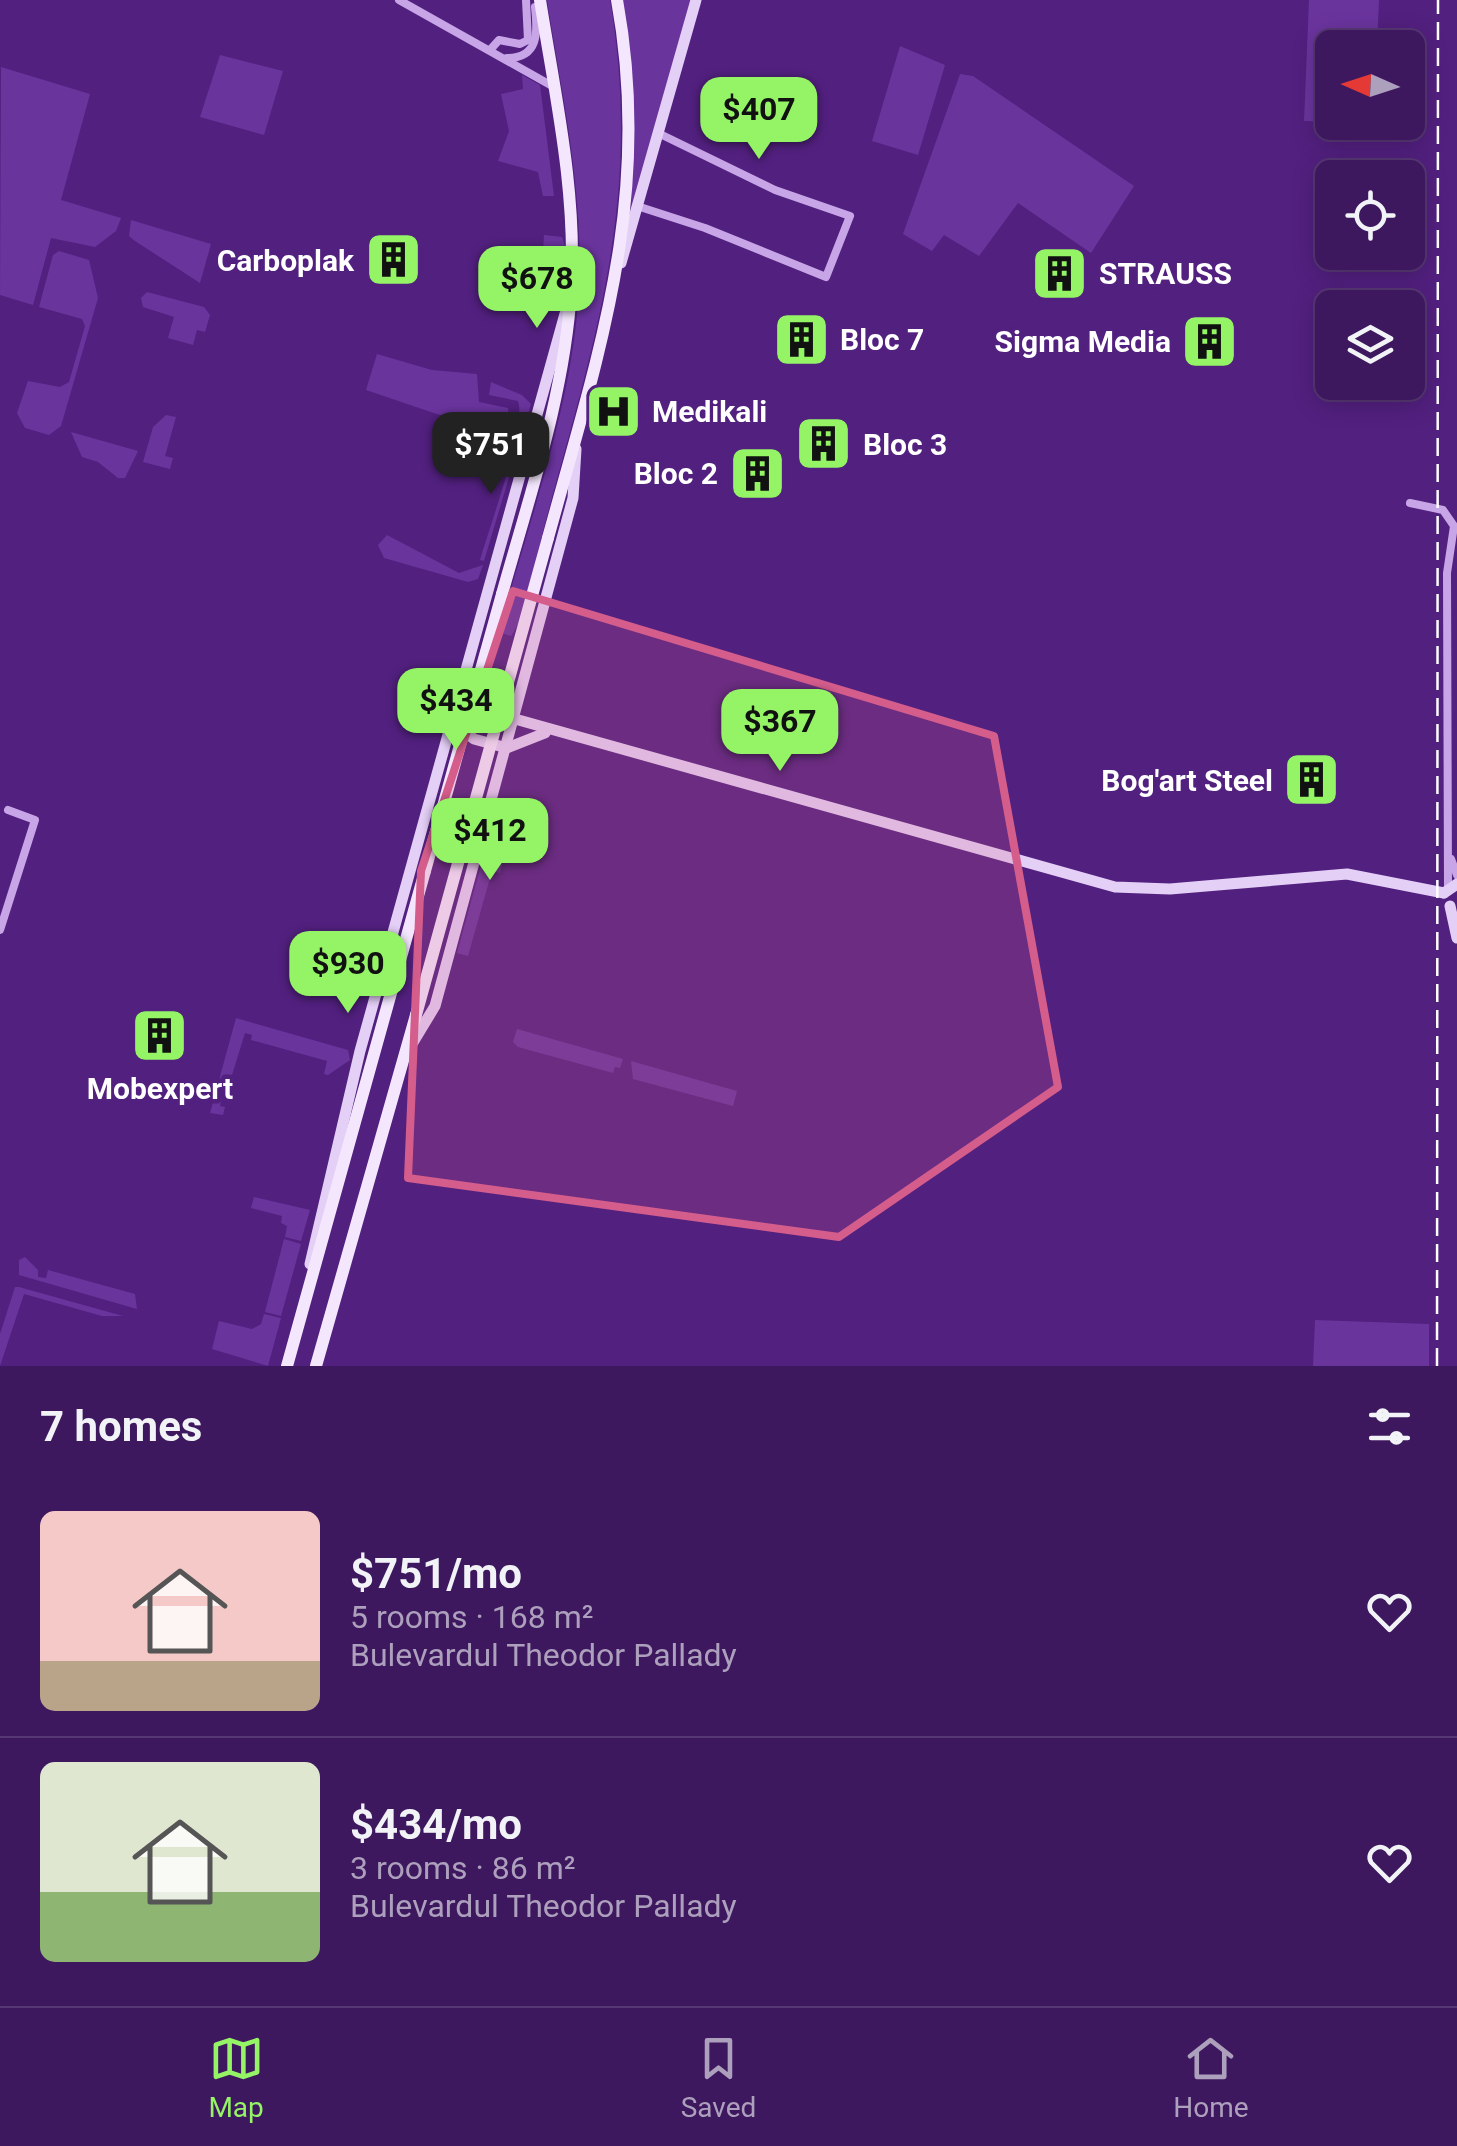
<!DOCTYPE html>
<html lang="en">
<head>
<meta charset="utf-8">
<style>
  :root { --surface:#3e185f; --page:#452165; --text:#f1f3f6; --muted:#ada0bd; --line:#573774; --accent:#94f466 }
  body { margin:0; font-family:Roboto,sans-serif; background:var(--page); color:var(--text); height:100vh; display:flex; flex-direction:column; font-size:38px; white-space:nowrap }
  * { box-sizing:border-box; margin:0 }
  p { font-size:32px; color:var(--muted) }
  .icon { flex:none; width:55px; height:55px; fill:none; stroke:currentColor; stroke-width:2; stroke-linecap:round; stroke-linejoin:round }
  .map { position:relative; height:1366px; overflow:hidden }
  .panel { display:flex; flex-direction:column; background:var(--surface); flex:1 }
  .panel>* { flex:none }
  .needle { width:65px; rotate:273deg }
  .buttons { position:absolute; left:1315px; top:30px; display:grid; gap:20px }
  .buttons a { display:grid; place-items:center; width:110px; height:110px; border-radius:15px; background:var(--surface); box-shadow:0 5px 25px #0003,0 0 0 2px var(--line); font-size:50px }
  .price { position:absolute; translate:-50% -85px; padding:0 22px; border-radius:20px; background:var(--accent); color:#111; font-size:32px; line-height:65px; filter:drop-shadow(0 2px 5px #0008) }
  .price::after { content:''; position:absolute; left:50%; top:60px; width:30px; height:22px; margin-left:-15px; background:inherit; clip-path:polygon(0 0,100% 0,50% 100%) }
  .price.selected { background:#222; color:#fff }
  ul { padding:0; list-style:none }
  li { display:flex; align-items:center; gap:30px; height:250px; padding:0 40px }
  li+li { border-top:2px solid var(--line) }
  li span { display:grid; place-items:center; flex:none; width:280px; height:200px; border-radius:15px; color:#555 }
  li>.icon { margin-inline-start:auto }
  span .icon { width:120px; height:120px; fill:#fffc; stroke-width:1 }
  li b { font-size:42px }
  h2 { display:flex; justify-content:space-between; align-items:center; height:120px; padding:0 40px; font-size:42px }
  .dock { display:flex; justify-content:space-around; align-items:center; height:140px; border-top:2px solid var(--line); background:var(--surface); font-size:28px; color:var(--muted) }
  .dock a { display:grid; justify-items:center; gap:5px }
  .dock .selected { color:var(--accent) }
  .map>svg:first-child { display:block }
  .green { fill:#6a349d }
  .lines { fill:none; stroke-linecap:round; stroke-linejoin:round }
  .street { stroke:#c7a5e7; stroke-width:8 }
  .secondary { stroke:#e4cff6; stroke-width:11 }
  .primary { stroke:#f4e7fd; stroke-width:12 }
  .rail { stroke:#fff; stroke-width:2.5; stroke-dasharray:18 8; stroke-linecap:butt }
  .primary-bridge { stroke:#f4e7fd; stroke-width:12 }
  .marked { fill:#d45d8c; fill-opacity:0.2; stroke:#d45d8c; stroke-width:8; stroke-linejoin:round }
  .labels { text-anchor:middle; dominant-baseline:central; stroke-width:9; stroke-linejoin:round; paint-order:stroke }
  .poi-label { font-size:30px; font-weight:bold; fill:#fff; stroke:#52207f; text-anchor:end }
</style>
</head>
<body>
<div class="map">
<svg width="1457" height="1366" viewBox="0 0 1457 1366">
  <rect width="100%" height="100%" fill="#52207f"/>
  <!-- green -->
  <g class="green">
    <path d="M547,0H610C643,195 596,335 546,520C538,549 528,615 511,636L499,632C529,520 573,405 579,289C584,192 562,95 547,0Z"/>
    <path d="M623,0H692L631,215L634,113Z"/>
    <path d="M1309,0H1379L1377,47L1332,48V122L1304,121Z"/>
    <path d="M900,46L945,65L918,155L872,141Z"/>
    <path d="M220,55L283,71L264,135L200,117Z"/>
    <path d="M1,67L90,94L61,200L121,218L116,231L95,247L51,238L33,305L0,295Z"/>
    <path d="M960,74L973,76L1134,186L1091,253L1018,203L979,256L944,235L932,251L903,234Z"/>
    <path d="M522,75L540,85L554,196H543L538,172L498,161L509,131L501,94L523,89Z"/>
    <path d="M131,220L211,244L200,283L135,241L129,236Z"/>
    <path d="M544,235L562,237C572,261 565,288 559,311L540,306Z"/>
    <path d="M59,251L89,260L98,298L61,426L49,435L25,428L17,413L28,381L60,387L69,382L85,326L82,319L39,307L53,255Z"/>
    <path d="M147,292L204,307L210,315L205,332L197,330L193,345L168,338L174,317L143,307L141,298Z"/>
    <path d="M377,354L432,370L477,374L479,402L508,408L509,419L475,427L366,390Z"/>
    <path d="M491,382L522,395L531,404L484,561L480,560C489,528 527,425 518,401L489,395Z"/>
    <path d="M166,415L176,417L165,456L173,458L170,469L143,462L153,427Z"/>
    <path d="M71,432L138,451L125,478H118L98,462L82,457Z"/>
    <path d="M387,535L459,573L483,565L478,579L468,582L384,558L378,545Z"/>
    <path d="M490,833L509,838L500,873L492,871L468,956L457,953Z"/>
    <path d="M236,1018L348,1050L350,1060L328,1075L324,1074L327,1061L251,1040L252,1035L245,1033L228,1088H224L220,1106L225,1107L223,1115L210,1113Z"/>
    <path d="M517,1029L623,1059L620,1068L615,1067L613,1073L518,1047L513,1042Z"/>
    <path d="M631,1061L737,1091L733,1106L633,1079Z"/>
    <path d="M254,1197L310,1210L301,1241L285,1237L287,1226L281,1223L282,1216L251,1208Z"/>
    <path d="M284,1239L301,1244L281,1316L265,1312Z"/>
    <path d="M25,1257L38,1270V1277L46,1278L48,1270L135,1294L137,1309L19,1275V1260Z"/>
    <path d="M15,1287H19L123,1316H102L24,1294L0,1366V1334Z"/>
    <path d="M264,1314L281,1318L268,1366L212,1349L219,1321L252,1329L261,1324Z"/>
    <path d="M1315,1320L1429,1324V1366H1313Z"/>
  </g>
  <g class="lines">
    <!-- street -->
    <g class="street">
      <path d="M399,0L554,87"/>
      <path d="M490,50L499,40L520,44L528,40L526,0"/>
      <path d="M507,58C539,58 538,32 535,7"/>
      <path d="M637,206L705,228L826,277L850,216L775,190L658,133"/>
      <path d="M1410,503L1443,510L1454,526L1447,573L1448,887"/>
      <path d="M1451,859L1457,875"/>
      <path d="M0,930L35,820L8,810"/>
    </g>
    <!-- secondary -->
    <g class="secondary">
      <path d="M621,263L696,0"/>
      <path d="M457,701L484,688L509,701"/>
      <path d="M515,719L1115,887L1170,889L1347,874L1444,893"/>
      <path d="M459,727L474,739L507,748L545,733"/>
      <path d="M1444,893L1457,884"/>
      <path d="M1450,906L1457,938"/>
      <path d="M406,1054L435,1006L573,498L576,449"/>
      <path d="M310,1264L360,1051L568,303"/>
    </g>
    <!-- primary -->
    <g class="primary">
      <path d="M548,538C599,352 653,197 617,0"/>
      <path d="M502,594C530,494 565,393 571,289C577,192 555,95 540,0"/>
      <path d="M287,1366L425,871"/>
      <path d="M316,1366L416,1015"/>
    </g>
    <!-- rail -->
    <path class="rail" d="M1437,1366L1438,0"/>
    <!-- primary-bridge -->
    <g class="primary-bridge">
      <path d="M425,871L502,594"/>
      <path d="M416,1015L548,538"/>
    </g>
  </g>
  <!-- marked area -->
  <path class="marked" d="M513,591L994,736L1058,1087L839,1237L408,1178L421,871Z"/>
  <!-- icons -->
  <defs>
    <symbol id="building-square" viewBox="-11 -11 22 22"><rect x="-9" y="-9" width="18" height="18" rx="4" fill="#94f466" stroke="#52207f"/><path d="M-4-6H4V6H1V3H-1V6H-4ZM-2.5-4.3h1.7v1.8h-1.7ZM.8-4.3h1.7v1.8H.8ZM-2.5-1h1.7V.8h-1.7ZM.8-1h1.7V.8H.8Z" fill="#111"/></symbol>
    <symbol id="hospital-square" viewBox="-11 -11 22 22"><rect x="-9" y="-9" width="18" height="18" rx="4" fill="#94f466" stroke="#52207f"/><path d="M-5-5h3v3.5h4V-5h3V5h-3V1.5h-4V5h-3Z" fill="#111"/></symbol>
  </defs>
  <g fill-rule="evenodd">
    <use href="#building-square" x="362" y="228" width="63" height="63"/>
    <use href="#building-square" x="1028" y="242" width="63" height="63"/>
    <use href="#building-square" x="770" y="308" width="63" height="63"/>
    <use href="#building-square" x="1178" y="310" width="63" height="63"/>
    <use href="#hospital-square" x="582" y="380" width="63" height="63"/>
    <use href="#building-square" x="792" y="412" width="63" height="63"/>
    <use href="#building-square" x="726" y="442" width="63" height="63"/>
    <use href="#building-square" x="1280" y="748" width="63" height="63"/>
    <use href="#building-square" x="128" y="1004" width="63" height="63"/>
  </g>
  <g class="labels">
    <!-- poi labels -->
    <g class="poi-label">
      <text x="354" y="260">Carboplak</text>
      <text x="1099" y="273" text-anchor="start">STRAUSS</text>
      <text x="840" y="339" text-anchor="start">Bloc 7</text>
      <text x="1171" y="341">Sigma Media</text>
      <text x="652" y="411" text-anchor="start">Medikali</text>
      <text x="863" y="444" text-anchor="start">Bloc 3</text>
      <text x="718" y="473">Bloc 2</text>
      <text x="1273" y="780">Bog'art Steel</text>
      <text x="160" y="1088" text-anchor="middle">Mobexpert</text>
    </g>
  </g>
</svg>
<div class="buttons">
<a><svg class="needle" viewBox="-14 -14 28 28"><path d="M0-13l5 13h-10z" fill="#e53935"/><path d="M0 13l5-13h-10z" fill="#ada0bd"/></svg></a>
<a><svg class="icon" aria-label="locate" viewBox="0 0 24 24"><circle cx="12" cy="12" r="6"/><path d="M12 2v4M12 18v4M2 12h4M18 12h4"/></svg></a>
<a><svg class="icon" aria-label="layers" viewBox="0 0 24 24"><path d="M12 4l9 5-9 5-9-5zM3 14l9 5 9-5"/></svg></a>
</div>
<b class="price" style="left:759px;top:162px">$407</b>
<b class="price" style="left:537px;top:331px">$678</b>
<b class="price selected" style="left:491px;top:497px">$751</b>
<b class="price" style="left:456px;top:753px">$434</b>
<b class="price" style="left:780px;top:774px">$367</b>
<b class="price" style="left:490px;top:883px">$412</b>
<b class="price" style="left:348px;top:1016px">$930</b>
</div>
<section class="panel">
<h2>7 homes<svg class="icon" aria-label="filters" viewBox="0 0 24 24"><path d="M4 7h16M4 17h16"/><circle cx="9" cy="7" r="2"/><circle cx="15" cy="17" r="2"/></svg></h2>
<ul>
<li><span style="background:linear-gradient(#f6c9c9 75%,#b9a48a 0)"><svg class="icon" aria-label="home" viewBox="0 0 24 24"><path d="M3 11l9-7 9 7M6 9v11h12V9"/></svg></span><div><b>$751/mo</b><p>5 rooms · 168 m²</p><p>Bulevardul Theodor Pallady</p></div><svg class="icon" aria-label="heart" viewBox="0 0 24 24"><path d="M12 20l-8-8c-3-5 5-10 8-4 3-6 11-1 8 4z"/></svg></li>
<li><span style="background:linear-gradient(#dfe7d0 65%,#8fb573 0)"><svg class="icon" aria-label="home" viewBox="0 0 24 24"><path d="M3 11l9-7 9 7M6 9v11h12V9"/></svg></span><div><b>$434/mo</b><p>3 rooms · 86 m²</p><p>Bulevardul Theodor Pallady</p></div><svg class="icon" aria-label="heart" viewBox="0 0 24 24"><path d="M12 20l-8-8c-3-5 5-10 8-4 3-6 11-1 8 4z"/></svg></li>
</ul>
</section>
<nav class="dock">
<a class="selected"><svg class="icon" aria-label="map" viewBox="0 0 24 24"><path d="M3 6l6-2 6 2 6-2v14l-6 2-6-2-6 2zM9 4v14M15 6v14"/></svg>Map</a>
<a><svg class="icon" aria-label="saved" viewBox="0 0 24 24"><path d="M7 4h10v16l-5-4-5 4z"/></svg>Saved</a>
<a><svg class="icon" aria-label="home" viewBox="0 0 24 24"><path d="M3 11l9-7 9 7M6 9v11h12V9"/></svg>Home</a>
</nav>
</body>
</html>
